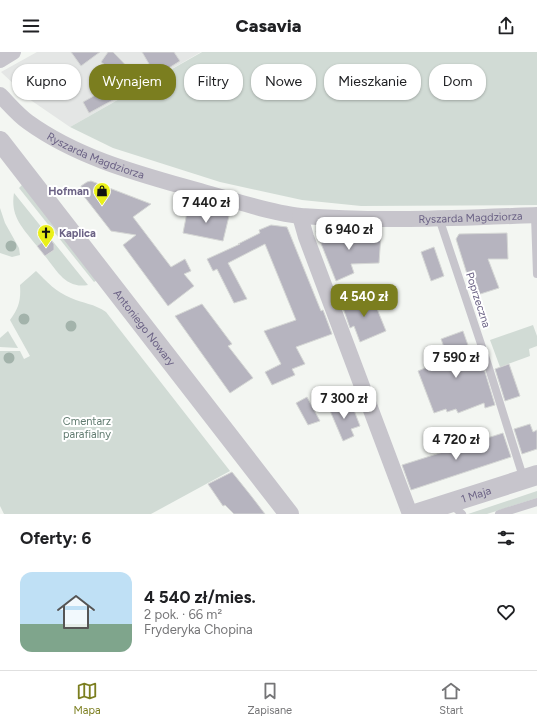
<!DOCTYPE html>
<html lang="pl">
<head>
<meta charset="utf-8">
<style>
  :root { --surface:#fff; --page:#f6f6f6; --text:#202124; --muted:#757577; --line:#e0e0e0; --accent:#7b7e1f }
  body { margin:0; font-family:Figtree,sans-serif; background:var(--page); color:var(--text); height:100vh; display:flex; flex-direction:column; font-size:15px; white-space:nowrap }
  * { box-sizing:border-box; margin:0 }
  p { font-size:13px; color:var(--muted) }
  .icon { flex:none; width:22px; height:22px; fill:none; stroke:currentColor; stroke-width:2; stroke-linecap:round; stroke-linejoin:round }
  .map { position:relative; height:462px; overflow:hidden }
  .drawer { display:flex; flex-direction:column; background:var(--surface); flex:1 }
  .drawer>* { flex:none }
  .banner { position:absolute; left:12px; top:12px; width:513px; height:36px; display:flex; gap:8px }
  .price { position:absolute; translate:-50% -34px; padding:0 9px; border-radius:8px; background:#fff; color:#222; font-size:13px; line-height:26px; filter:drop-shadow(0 1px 2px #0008) }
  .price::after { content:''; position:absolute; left:50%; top:24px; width:12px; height:9px; margin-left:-6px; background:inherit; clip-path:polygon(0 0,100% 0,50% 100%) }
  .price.on { background:var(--accent); color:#fff }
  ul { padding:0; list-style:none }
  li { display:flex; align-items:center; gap:12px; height:100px; padding:0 20px }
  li+li { border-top:1px solid var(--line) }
  li span { display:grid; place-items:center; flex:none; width:112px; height:80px; border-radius:12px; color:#555 }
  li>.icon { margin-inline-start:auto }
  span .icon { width:48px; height:48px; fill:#fffc; stroke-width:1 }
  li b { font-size:17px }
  h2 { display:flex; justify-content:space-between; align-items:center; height:48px; padding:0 20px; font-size:17px }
  .tag { padding:0 14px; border-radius:16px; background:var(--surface); box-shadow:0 1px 3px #0004; font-size:14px; line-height:36px }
  .tag.on { background:var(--accent); color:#fff }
  header { display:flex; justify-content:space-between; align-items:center; height:52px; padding:0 20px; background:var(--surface); font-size:18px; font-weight:800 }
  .tabs { display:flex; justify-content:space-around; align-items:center; height:56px; border-top:1px solid var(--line); background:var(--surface); font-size:11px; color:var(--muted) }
  .tabs a { display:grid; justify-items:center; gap:2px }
  .tabs .on { color:var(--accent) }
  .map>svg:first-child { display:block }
  .built { fill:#e4e6e5 }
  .green { fill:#d1dbd5 }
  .building { fill:#b6b4bf; stroke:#d5d7d5 }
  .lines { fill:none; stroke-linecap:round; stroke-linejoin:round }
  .service { stroke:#c7c5cc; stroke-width:8 }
  .minor { stroke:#c7c5cc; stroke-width:16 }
  .tertiary { stroke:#c7c5cc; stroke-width:20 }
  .tree { fill:#a3b3ab }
  .labels { text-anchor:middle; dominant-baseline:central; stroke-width:4; stroke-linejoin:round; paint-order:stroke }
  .street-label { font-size:11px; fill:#6b6285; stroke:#fff }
  .poi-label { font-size:11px; font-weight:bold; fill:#6b6285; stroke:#fff; text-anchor:end }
  .park-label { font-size:11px; fill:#627c71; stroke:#fff }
</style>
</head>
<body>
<header><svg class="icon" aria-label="menu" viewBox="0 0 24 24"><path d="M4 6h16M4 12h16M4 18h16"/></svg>Casavia<svg class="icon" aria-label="share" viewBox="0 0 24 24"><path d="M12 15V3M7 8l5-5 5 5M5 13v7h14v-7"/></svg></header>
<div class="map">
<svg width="537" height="462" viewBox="0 0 537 462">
  <rect width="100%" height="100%" fill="#f3f6f2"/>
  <!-- built -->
  <path class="built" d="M37,0H201L70,75L32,49L1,20Z"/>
  <!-- green -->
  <g class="green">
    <path d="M202,0H537V153L361,154L302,148L220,130L113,96L70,75Z"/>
    <path d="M23,132L99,227L94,230L19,136Z"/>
    <path d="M14,141L88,233C66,237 57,219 45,204L54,198V192L51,188L37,194C23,176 10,165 14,141Z"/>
    <path d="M0,156L5,171L19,196L20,203L12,205L0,201Z"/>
    <path d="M36,219C47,230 56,240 71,246C82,251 95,252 106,260L230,419L151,462H4L0,454V299H20L24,307L30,304L10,268C19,256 21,248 20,233Z"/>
    <path d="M533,273L537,284V294L529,297L530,304L500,315L490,288Z"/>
    <path d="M8,279L18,296L0,295V286Z"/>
    <path d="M537,439V446L487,462H468Z"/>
  </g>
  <!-- building -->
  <g class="building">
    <path d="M71,0H100L81,14Z"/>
    <path d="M108,0H113L149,37L144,43L135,36L89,61L83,50L99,41L96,36L118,23L101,10Z"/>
    <path d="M142,0H174L180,9L156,24Z"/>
    <path d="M91,129L151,152L133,165L171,215L185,207L191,219L184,222L194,234L168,254L123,193L136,183L111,179L83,143L81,134L87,130Z"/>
    <path d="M188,155L229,164L223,189L183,181Z"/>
    <path d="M271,173L287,175L321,259L323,258L332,282L296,295L305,312L292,317L295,323L272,333L265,320L281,312L264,279L296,268L265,192L228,211L247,247L234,251L217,217L213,219L207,207L240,192H238L260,181L259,178Z"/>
    <path d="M316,179L381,183L379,211L351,212L354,221L336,229Z"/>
    <path d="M507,181L508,207H488L499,236L474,244L456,187L459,182Z"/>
    <path d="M46,187L51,188L54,192V198L45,204L37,194Z"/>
    <path d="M434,195L444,224L431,229L421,200Z"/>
    <path d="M371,242L386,279L360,290L354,274L350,276L342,253Z"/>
    <path d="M202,252L232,292L228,294L253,326L230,341L175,264Z"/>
    <path d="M463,279L476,316L481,314L485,320L495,353L485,356L484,351L458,361L456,357L447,360L446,357L434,361L418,319L448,306L441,287Z"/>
    <path d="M509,312L520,344L505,349L495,317Z"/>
    <path d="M307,345L320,369L308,373L296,351Z"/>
    <path d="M339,350L342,357L352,353L360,374L351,377L354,384L343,389L328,354Z"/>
    <path d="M530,372L533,380L537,378V397L522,402L514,377Z"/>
    <path d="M503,381L511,405L411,438L402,413Z"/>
    <path d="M232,420L252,445L265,462H234L225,453L223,454L208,432Z"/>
  </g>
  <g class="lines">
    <!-- service -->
    <g class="service">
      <path d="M535,164L537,222"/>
      <path d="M439,166L488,313L524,428"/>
      <path d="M450,451L462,462"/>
      <path d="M499,462L537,450"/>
    </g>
    <!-- minor -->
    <g class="minor">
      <path d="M0,8L13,0"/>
      <path id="s1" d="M0,43C9,52 18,63 28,70C82,109 148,124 210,142C240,150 271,161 301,164C380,170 459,166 537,163"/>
      <path d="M300,164L306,185L410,462"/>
    </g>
    <!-- tertiary -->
    <g class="tertiary">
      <path id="s2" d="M0,89L289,462"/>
      <path id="s3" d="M415,462L537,423"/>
    </g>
  </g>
  <!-- trees -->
  <g class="tree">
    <circle cx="11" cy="194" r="5.5"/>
    <circle cx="24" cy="267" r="5.5"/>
    <circle cx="71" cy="274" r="5.5"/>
    <circle cx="9" cy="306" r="5.5"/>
  </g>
  <!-- icons -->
  <defs>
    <symbol id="shop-pin" viewBox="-11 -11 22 30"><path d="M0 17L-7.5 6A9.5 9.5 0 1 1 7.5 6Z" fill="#eaf018" stroke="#fff"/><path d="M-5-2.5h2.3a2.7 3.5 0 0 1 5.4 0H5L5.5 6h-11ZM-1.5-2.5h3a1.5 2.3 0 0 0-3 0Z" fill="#111"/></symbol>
    <symbol id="church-pin" viewBox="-11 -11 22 30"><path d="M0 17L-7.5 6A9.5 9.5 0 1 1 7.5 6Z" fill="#eaf018" stroke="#fff"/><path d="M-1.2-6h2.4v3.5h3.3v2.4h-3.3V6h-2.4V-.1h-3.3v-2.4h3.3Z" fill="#111"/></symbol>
  </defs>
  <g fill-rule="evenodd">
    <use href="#shop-pin" x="92" y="129" width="20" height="27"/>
    <use href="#church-pin" x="36" y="171" width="20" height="27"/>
  </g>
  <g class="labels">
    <!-- street labels -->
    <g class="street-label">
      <text stroke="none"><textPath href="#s1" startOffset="115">Ryszarda Magdziorza</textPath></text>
      <text stroke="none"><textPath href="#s1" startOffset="499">Ryszarda Magdziorza</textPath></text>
      <text transform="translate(478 248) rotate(72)">Poprzeczna</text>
      <text stroke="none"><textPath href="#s2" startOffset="236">Antoniego Nowary</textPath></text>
      <text stroke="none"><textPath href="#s3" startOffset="64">1 Maja</textPath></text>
    </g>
    <!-- poi labels -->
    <g class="poi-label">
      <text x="89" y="139">Hofman</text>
      <text x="59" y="181" text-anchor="start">Kaplica</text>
    </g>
    <!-- park labels -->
    <g class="park-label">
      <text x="87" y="369">Cmentarz<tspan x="87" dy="13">parafialny</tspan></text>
    </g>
  </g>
</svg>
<b class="price" style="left:206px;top:172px">7 440 zł</b>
<b class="price" style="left:349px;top:199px">6 940 zł</b>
<b class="price on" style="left:364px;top:266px">4 540 zł</b>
<b class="price" style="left:456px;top:327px">7 590 zł</b>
<b class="price" style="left:344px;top:368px">7 300 zł</b>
<b class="price" style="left:456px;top:409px">4 720 zł</b>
<div class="banner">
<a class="tag">Kupno</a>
<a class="tag on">Wynajem</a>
<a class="tag">Filtry</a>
<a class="tag">Nowe</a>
<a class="tag">Mieszkanie</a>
<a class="tag">Dom</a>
</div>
</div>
<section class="drawer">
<h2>Oferty: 6<svg class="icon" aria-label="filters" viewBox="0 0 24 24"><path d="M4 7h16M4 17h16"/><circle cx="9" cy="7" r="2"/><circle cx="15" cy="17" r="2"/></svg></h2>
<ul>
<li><span style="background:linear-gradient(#bfe0f5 65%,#7fa58c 0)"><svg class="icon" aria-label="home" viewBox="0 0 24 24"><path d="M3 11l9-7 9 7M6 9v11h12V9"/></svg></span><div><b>4 540 zł/mies.</b><p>2 pok. · 66 m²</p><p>Fryderyka Chopina</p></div><svg class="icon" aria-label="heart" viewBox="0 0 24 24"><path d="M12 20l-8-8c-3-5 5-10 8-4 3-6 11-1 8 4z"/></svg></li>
</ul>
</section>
<nav class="tabs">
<a class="on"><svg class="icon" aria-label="map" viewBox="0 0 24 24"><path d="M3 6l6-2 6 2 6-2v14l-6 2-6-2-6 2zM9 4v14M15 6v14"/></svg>Mapa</a>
<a><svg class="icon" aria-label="saved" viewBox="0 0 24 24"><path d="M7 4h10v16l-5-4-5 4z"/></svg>Zapisane</a>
<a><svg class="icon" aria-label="home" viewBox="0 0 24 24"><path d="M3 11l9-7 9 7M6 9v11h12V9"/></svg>Start</a>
</nav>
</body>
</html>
